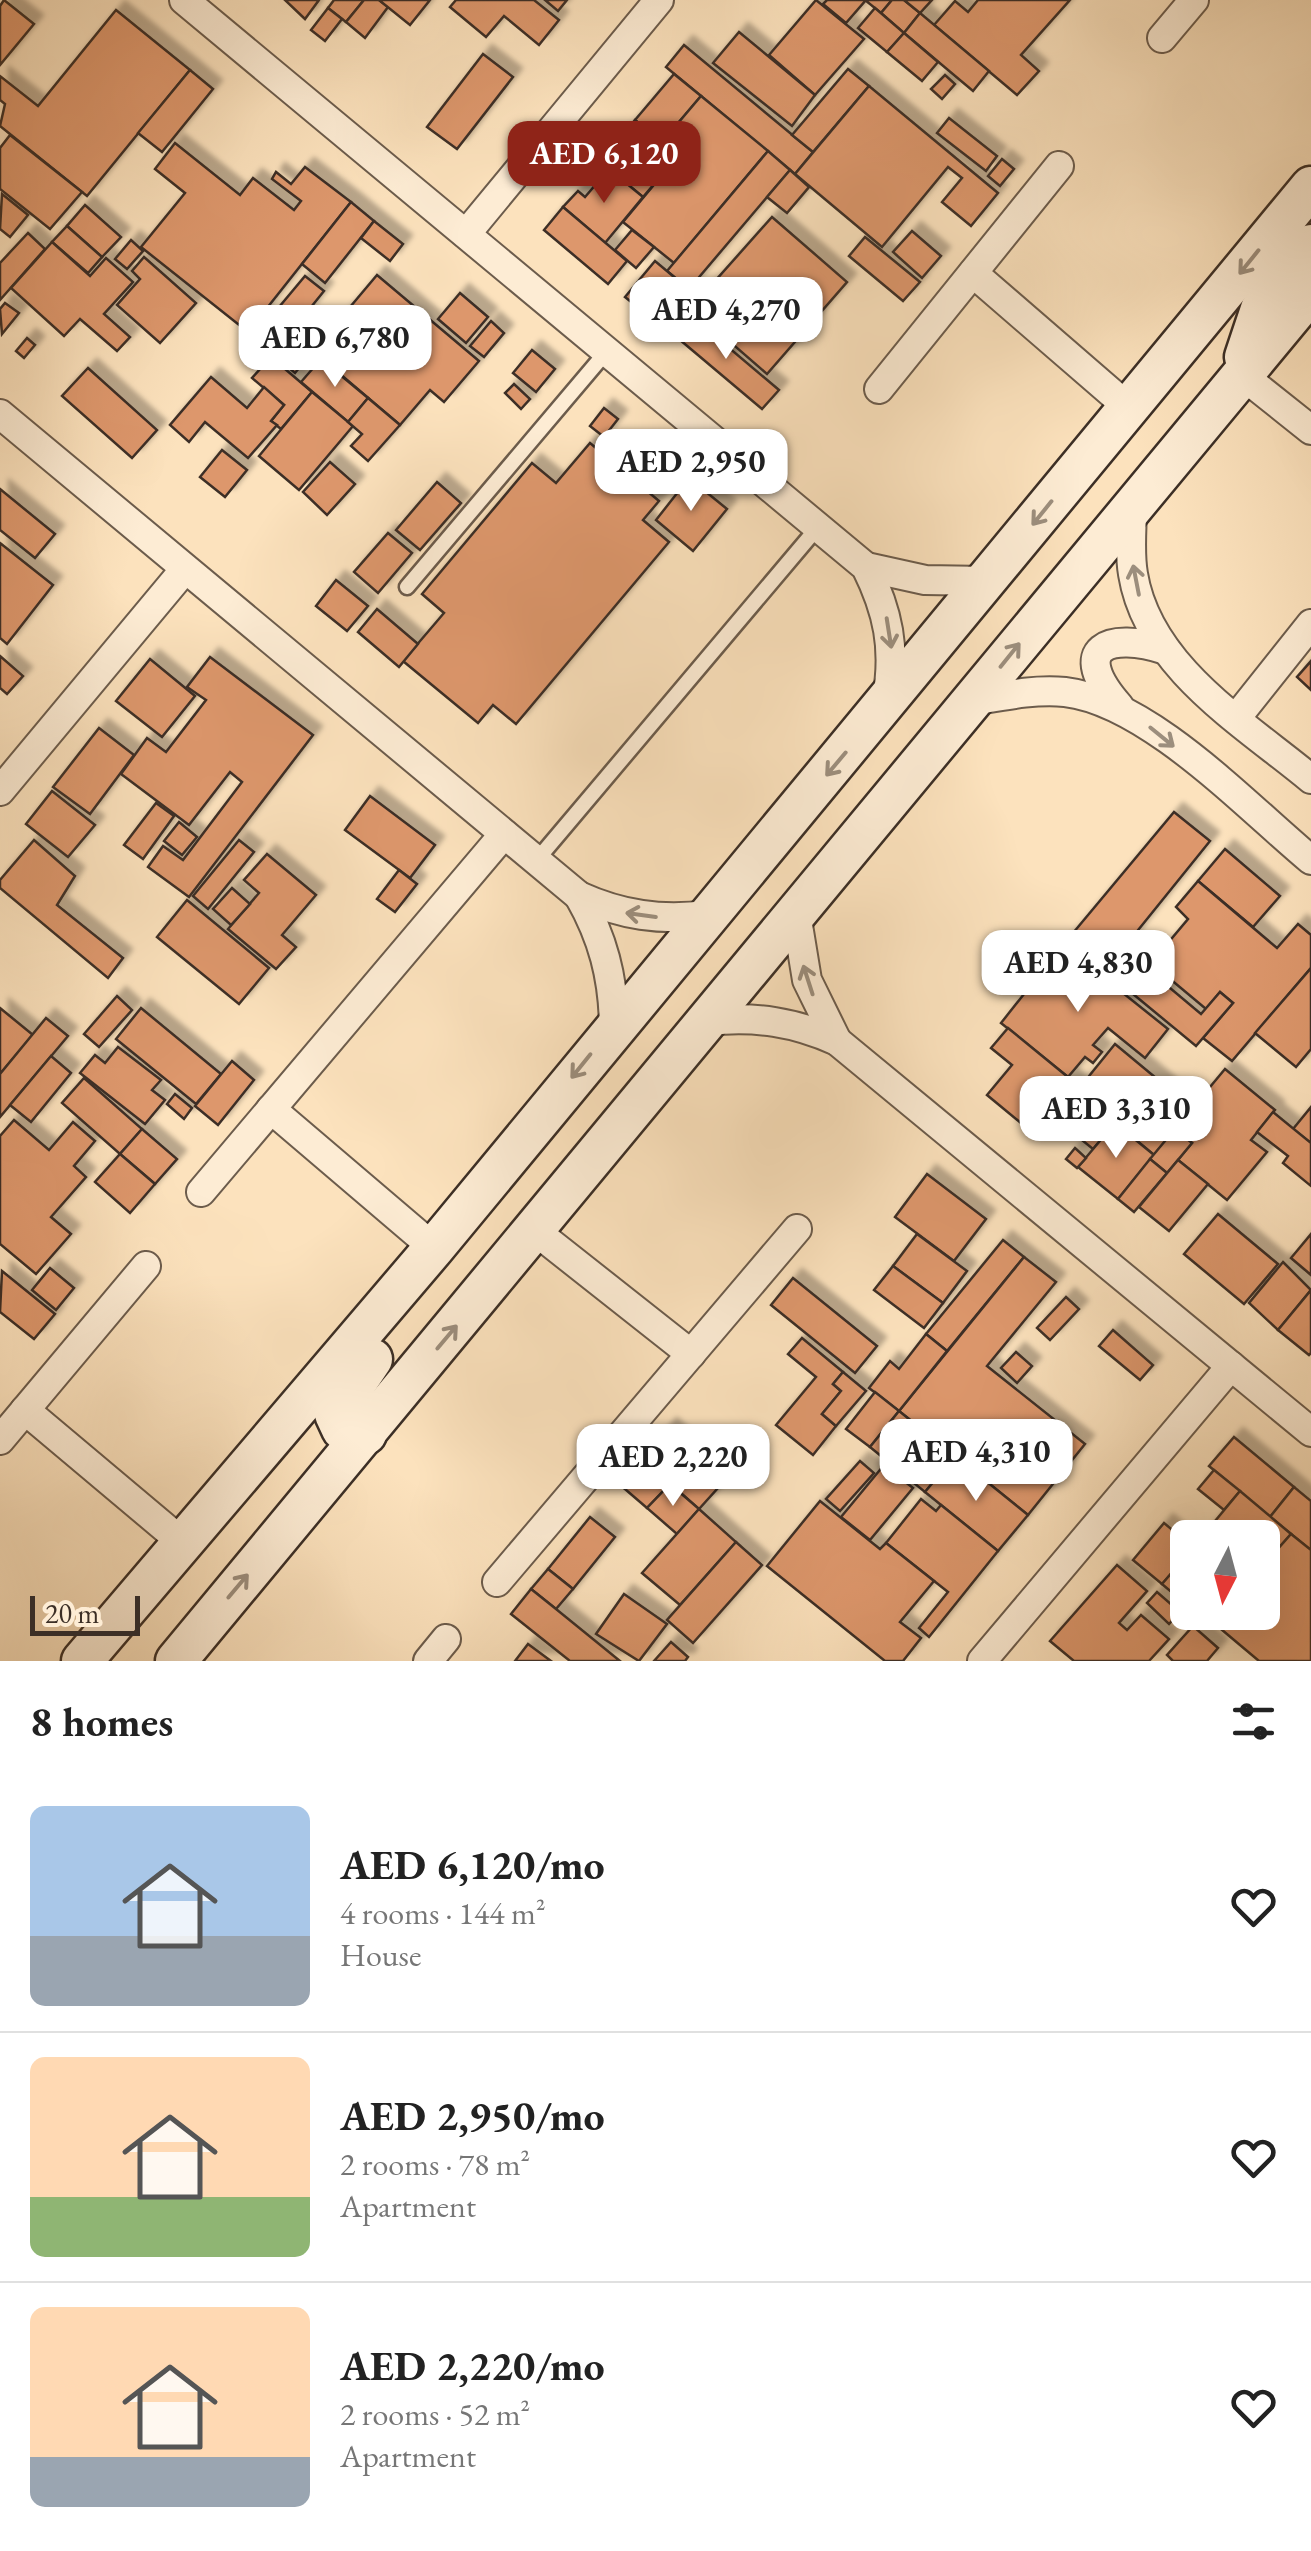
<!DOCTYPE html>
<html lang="en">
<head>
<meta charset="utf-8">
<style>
  :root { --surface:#fff; --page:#f2f2f2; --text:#222; --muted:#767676; --line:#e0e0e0; --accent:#8f2418 }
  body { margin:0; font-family:"EB Garamond",serif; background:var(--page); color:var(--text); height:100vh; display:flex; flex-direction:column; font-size:38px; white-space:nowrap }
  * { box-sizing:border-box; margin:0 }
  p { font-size:32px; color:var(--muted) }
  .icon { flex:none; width:55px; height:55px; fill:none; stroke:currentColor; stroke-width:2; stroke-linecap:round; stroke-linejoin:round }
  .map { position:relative; height:1661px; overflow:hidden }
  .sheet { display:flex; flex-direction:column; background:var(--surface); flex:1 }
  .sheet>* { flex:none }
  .needle { width:65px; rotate:186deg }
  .buttons { position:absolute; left:1170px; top:1520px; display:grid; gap:20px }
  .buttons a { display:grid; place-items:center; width:110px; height:110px; border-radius:15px; background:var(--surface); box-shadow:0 10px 40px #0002; font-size:50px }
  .scale { position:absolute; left:30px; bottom:25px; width:110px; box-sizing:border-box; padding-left:10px; border:5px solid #3c2f26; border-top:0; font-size:28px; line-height:35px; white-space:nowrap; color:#3c2f26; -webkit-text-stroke:8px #fdecd4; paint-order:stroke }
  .price { position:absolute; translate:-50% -85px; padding:0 22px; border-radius:20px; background:#fff; color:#222; font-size:32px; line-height:65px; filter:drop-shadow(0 2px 5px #0008) }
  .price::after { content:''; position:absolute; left:50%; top:60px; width:30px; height:22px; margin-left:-15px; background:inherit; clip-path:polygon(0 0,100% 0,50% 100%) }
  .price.selected { background:var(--accent); color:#fff }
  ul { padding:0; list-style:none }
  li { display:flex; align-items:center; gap:30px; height:250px; padding:0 30px }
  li+li { border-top:2px solid var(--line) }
  li span { display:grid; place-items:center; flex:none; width:280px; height:200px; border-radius:15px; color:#555 }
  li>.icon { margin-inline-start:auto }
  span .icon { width:120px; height:120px; fill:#fffc; stroke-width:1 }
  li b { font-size:42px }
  h2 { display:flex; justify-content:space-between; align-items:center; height:120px; padding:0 30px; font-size:42px }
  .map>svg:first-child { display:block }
  .building { fill:#dd976c; stroke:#3c2f26; stroke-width:2.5; filter:url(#shadow) }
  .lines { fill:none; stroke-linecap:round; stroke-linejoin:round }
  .service-casing { stroke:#6c5c4c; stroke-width:19 }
  .minor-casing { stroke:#6c5c4c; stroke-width:32 }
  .secondary-casing { stroke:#3c2f26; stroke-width:45 }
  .service { stroke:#fdecd4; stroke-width:14 }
  .minor { stroke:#fdecd4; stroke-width:28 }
  .secondary { stroke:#fdecd4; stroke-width:40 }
  .oneway { stroke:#9c8e7d }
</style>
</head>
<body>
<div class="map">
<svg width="1311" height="1661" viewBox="0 0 1311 1661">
  <defs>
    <filter id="shadow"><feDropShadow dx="9" dy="-9" stdDeviation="2.5" flood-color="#0004"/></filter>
  </defs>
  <rect width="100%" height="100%" fill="#fce2bd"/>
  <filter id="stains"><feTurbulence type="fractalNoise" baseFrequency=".002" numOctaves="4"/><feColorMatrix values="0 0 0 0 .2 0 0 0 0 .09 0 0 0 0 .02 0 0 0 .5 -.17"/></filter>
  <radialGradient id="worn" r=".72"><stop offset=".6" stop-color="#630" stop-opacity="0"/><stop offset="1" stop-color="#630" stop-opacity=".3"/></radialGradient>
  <!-- building -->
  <g class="building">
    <path d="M4,0L34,24L0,65V6Z"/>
    <path d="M285,0H319L305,19Z"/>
    <path d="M334,0H364L346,22L328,8Z"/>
    <path d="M364,0H379L388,7L365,38L346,22Z"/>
    <path d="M379,0H430L410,25Z"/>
    <path d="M456,0H534L559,20L539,45L504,16L486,37L450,7Z"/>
    <path d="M545,0H567L558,11Z"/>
    <path d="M816,0L864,39L815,95L769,55Z"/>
    <path d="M827,0H866L846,23L823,4Z"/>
    <path d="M865,0H892L881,13Z"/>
    <path d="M892,0H904L920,13L904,33L881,13Z"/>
    <path d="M904,0H932L920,13Z"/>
    <path d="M978,0H1070L1021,55L1039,71L1017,95L934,25L955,1L968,12Z"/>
    <path d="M328,8L342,19L325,41L311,30Z"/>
    <path d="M875,8L904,33L887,52L858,28Z"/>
    <path d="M116,10L190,70L87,196L0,126L5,104L0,100V76L38,106Z"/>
    <path d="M920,13L989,71L973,91L904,33Z"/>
    <path d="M739,32L815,95L792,126L713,63Z"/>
    <path d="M904,33L938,62L922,81L887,52Z"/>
    <path d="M684,45L813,152L795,174L666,67Z"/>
    <path d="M483,54L513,77L457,149L427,127Z"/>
    <path d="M848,69L869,86L813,152L792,135Z"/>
    <path d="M190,70L213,89L162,152L138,133Z"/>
    <path d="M674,74L701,96L662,142L635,120Z"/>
    <path d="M945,75L955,84L942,99L931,89Z"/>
    <path d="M869,86L998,193L971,226L942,202L962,178L948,167L882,247L795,174Z"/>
    <path d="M701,96L768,151L674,263L623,222L678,156L662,142Z"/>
    <path d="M949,118L997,156L986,171L937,133Z"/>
    <path d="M635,120L678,156L643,197L600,162Z"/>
    <path d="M10,135L82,192L50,229L0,189V148Z"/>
    <path d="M175,143L240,195L253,178L294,210L301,201L272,179L276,172L291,184L305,167L351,202L248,332L141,247L185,193L155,169Z"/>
    <path d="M768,151L790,170L689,289L667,271Z"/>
    <path d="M1002,159L1014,169L1000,186L988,176Z"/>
    <path d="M609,169L643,197L605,243L563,207L578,191L585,197Z"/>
    <path d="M790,170L809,187L787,213L767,197Z"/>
    <path d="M2,194L28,215L10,237L0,229Z"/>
    <path d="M351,202L374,221L325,283L302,264Z"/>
    <path d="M85,205L121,237L102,257L67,226Z"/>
    <path d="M563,207L627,261L608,284L544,230Z"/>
    <path d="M772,217L847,282L767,374L691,308Z"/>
    <path d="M374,221L403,244L390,261L361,238Z"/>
    <path d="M67,226L102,257L88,273L52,242Z"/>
    <path d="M632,230L654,247L636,268L615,250Z"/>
    <path d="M912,231L941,256L922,278L893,252Z"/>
    <path d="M28,233L45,249L0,300V263Z"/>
    <path d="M865,237L920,282L903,301L849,256Z"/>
    <path d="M131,240L143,251L127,269L115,259Z"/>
    <path d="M52,242L90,276L106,258L133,282L104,314L130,337L117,351L80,319L64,336L11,288Z"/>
    <path d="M144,257L196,303L160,343L117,305L140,279L132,271Z"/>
    <path d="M655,261L674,277L645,313L625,297Z"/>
    <path d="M377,275L479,361L444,402L430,390L400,425L313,351Z"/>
    <path d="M305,276L324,291L274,353L254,337Z"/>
    <path d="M668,290L686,303L666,329L649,315Z"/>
    <path d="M460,293L488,317L466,343L438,319Z"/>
    <path d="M5,303L19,313L2,334L0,309Z"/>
    <path d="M689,314L779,390L762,409L673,334Z"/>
    <path d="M491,321L504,333L484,357L470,346Z"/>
    <path d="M27,338L35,345L24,358L16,351Z"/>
    <path d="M288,340L308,357L295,373L275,356Z"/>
    <path d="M532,350L555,369L536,392L513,373Z"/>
    <path d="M271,357L312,392L281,429L271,421L284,405L252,378Z"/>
    <path d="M321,359L368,398L348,422L301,382Z"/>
    <path d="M88,368L157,430L132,458L62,396Z"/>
    <path d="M211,377L247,408L264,387L284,405L271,421L277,425L248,458L205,422L189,442L170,425Z"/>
    <path d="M514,384L530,399L521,409L505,393Z"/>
    <path d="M312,392L353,426L299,490L259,456Z"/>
    <path d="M368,398L400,425L368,461L351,446L362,434L348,422Z"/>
    <path d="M604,408L618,419L604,437L590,426Z"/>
    <path d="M590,443L659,501L643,520L669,542L516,724L493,705L478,723L403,661L444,613L422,594L532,463L556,483Z"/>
    <path d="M222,450L247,470L225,497L200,477Z"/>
    <path d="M330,462L355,484L327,515L303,492Z"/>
    <path d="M689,478L727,509L693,551L656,520Z"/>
    <path d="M437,482L461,503L420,550L396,530Z"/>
    <path d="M0,489L55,534L35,558L0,530Z"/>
    <path d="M388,533L412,553L378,593L354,572Z"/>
    <path d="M0,543L53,585L7,644L0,638Z"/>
    <path d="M336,580L368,606L347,631L316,606Z"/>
    <path d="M377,609L418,644L399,667L358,632Z"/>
    <path d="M0,656L23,676L7,694L0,688Z"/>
    <path d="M210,657L313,735L189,897L148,867L163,846L183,860L242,782L230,772L189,825L121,774L147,738L166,752L206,700L187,687Z"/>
    <path d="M150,659L195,696L162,737L116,701Z"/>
    <path d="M1311,661V690L1297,677Z"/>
    <path d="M99,728L134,755L90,814L53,787Z"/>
    <path d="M52,791L95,825L68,857L26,824Z"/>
    <path d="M370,796L435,845L410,878L345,830Z"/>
    <path d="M156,803L174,816L143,859L124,845Z"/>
    <path d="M1174,812L1210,841L1101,976L1063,945Z"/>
    <path d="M179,822L197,837L182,855L164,841Z"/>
    <path d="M34,840L75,876L57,905L123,958L108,978L0,888V880Z"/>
    <path d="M239,840L254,852L208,909L193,896Z"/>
    <path d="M1225,849L1280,896L1253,927L1198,881Z"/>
    <path d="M267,854L316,895L282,935L296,947L276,969L228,929L259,893L244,880Z"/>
    <path d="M399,870L417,884L395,912L377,899Z"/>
    <path d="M1198,881L1277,948L1298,924L1311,935V968L1232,1061L1203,1038L1233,1003L1220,992L1206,1009L1151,963L1188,919L1176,907Z"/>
    <path d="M232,888L250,904L231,925L213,909Z"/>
    <path d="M187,900L269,968L239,1004L157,937Z"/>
    <path d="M1063,945L1168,1029L1145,1058L1108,1028L1093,1045L1102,1052L1093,1063L1085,1057L1068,1077L1001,1023Z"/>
    <path d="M1145,967L1201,1014L1220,992L1233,1003L1196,1046L1127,989Z"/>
    <path d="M1311,968V1049L1296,1067L1255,1033Z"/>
    <path d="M117,996L132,1010L99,1047L84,1034Z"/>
    <path d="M0,1008L33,1035L0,1074Z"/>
    <path d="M141,1008L221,1074L196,1104L116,1039Z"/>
    <path d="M46,1018L68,1036L0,1117V1074Z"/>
    <path d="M1008,1028L1080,1087L1038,1137L987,1095L1012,1065L991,1048Z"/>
    <path d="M1115,1044L1168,1088L1130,1135L1115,1123L1093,1149L1055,1118Z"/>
    <path d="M118,1047L161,1080L152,1090L165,1100L145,1124L80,1073L95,1055L105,1063Z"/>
    <path d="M51,1056L71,1073L31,1122L10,1105Z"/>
    <path d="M232,1061L254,1080L218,1125L195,1106Z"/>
    <path d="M1225,1069L1275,1110L1251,1140L1267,1152L1227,1200L1178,1160L1192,1143L1175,1129Z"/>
    <path d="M84,1078L142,1129L120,1154L62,1103Z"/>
    <path d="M175,1094L192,1108L184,1119L167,1104Z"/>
    <path d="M1154,1106L1178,1126L1154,1155L1130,1135Z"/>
    <path d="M1311,1107V1143L1293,1129Z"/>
    <path d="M1273,1112L1311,1143V1186L1283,1163L1288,1156L1257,1132Z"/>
    <path d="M14,1120L49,1150L73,1122L95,1141L74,1166L86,1177L51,1217L71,1234L36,1274L0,1244V1136Z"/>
    <path d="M1115,1123L1154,1155L1118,1199L1078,1167Z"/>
    <path d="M142,1129L177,1159L155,1184L120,1154Z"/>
    <path d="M1175,1129L1192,1143L1167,1173L1150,1159Z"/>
    <path d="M1075,1148L1086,1158L1077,1168L1066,1159Z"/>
    <path d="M120,1154L155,1184L130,1213L95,1182Z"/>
    <path d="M1150,1159L1167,1173L1134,1212L1118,1199Z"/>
    <path d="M1178,1160L1208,1184L1169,1231L1139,1207Z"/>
    <path d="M927,1174L986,1219L954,1261L895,1217Z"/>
    <path d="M1218,1214L1278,1264L1244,1304L1184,1254Z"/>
    <path d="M917,1234L967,1271L943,1303L893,1266Z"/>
    <path d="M1311,1234V1275L1291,1258Z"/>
    <path d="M1003,1240L1024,1257L947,1351L926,1334Z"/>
    <path d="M1024,1257L1056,1282L987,1366L1085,1444L1028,1515L899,1411Z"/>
    <path d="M1283,1262L1311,1290L1278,1330L1249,1303Z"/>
    <path d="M893,1266L943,1303L924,1328L874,1290Z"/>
    <path d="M50,1268L74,1288L56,1310L32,1290Z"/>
    <path d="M2,1271L55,1314L34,1339L0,1312Z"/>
    <path d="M793,1278L877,1346L855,1373L771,1305Z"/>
    <path d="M1311,1290V1353L1309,1355L1278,1330Z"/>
    <path d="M1066,1297L1079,1309L1050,1340L1037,1328Z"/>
    <path d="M1113,1330L1153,1365L1140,1380L1099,1346Z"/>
    <path d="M926,1334L947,1351L899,1411L869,1388L890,1361L899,1369Z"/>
    <path d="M802,1338L843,1372L833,1384L841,1391L822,1414L836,1426L813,1455L776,1425L816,1377L788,1354Z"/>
    <path d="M1016,1352L1032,1366L1017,1383L1001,1368Z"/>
    <path d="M843,1372L866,1391L836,1426L822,1414L841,1391L833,1384Z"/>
    <path d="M875,1392L899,1411L870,1447L846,1429Z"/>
    <path d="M899,1411L955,1456L925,1492L870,1447Z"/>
    <path d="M668,1427L726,1479L699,1509L640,1457Z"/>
    <path d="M1234,1437L1294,1487L1270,1517L1209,1466Z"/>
    <path d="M955,1456L1028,1515L998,1551L925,1492Z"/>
    <path d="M640,1457L670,1484L647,1508L618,1483Z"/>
    <path d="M860,1461L874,1473L840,1511L826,1499Z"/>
    <path d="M884,1465L913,1488L870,1540L841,1517Z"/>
    <path d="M1214,1470L1240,1491L1224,1510L1198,1489Z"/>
    <path d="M670,1484L699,1509L677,1534L647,1508Z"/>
    <path d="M1294,1487L1311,1501V1550L1270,1517Z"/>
    <path d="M1240,1491L1291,1534L1262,1567V1538H1201Z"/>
    <path d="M921,1499L936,1511L941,1505L998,1551L929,1637L919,1628L948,1592L886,1543Z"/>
    <path d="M820,1501L880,1549L886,1543L934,1581L900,1622L921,1638L903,1661H885L767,1566Z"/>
    <path d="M699,1509L736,1542L680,1605L642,1573Z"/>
    <path d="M590,1517L615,1537L573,1589L548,1569Z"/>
    <path d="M1164,1523L1188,1543V1554L1162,1584L1133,1560Z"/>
    <path d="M1291,1534L1311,1550V1661H1259L1215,1624L1225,1612H1262V1567Z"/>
    <path d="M736,1542L762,1565L693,1643L667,1620Z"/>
    <path d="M1188,1554V1579L1175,1595L1162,1584Z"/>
    <path d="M1117,1565L1147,1591L1119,1623L1127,1630L1141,1615L1169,1639L1149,1661H1074L1050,1641Z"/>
    <path d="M548,1569L573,1589L556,1609L531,1589Z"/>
    <path d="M531,1589L556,1609L620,1661H570L511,1614Z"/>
    <path d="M1157,1592L1180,1612L1169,1624L1147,1603Z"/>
    <path d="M624,1594L667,1624L639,1661L596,1634Z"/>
    <path d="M1193,1612H1225L1212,1628Z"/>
    <path d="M1193,1626L1218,1648L1207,1661H1173L1167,1655Z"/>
    <path d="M671,1642L688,1657L685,1661H654Z"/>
    <path d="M528,1644L551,1661H515Z"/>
  </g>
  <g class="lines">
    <defs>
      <g id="service">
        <path d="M407,587L607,351"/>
        <path d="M536,861L818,527"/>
      </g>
      <g id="minor">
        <path d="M184,0L866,567C888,611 896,649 887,698"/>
        <path d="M1162,38L1194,0"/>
        <path d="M466,234L659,0"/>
        <path d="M973,273L1129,408"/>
        <path d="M1242,375L1311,430"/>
        <path d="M879,389L1059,166"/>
        <path d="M0,414L579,896C621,915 661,921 707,915"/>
        <path d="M1132,505C1132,528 1129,552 1133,574C1148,667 1245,724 1311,779"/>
        <path d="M866,567L925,580L987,581"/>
        <path d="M972,701C1002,696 1034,689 1065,692C1149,702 1246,806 1311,860"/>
        <path d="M1119,706C1068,648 1108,631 1166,650"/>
        <path d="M1237,717L1311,624"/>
        <path d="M0,791L185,569"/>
        <path d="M579,896C603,938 613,977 614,1025"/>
        <path d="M796,913L807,980L837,1041"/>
        <path d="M709,1021C755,1016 795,1022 837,1041L1311,1432"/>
        <path d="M271,1109L434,1248"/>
        <path d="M201,1192L504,834"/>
        <path d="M534,1230L691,1354"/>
        <path d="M25,1410L182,1542"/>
        <path d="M0,1440L146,1266"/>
        <path d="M497,1582L797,1229"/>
        <path d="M428,1661L446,1639"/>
        <path d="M982,1661L1231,1366"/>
      </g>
      <g id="secondary">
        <path d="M1245,357L1261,309L1311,245"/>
        <path d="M366,1434L342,1429L335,1414L372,1359"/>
        <path d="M82,1661L434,1248L1311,187"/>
        <path d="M176,1661L1311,292"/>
      </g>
    </defs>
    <!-- service casing -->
    <use href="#service" class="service-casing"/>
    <!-- minor casing -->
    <use href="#minor" class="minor-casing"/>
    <!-- secondary casing -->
    <use href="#secondary" class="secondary-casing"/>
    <!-- service -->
    <use href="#service" class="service"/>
    <!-- minor -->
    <use href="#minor" class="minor"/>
    <!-- secondary -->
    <use href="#secondary" class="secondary"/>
  </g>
  <!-- one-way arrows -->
  <defs><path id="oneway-shaft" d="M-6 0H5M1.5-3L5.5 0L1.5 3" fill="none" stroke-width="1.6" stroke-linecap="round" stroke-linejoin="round" transform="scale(2.5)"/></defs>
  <g class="oneway">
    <use href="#oneway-shaft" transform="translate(1249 262) rotate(129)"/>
    <use href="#oneway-shaft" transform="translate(1042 513) rotate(129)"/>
    <use href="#oneway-shaft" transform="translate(1136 580) rotate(-101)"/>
    <use href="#oneway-shaft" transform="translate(889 633) rotate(81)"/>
    <use href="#oneway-shaft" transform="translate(1010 655) rotate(-51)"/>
    <use href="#oneway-shaft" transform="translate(1162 737) rotate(39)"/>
    <use href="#oneway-shaft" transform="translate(836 764) rotate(130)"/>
    <use href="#oneway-shaft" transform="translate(641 915) rotate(-172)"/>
    <use href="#oneway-shaft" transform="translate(808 980) rotate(-108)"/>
    <use href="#oneway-shaft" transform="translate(581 1066) rotate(129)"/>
    <use href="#oneway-shaft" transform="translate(447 1337) rotate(-50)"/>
    <use href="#oneway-shaft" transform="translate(238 1586) rotate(-50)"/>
  </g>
  <rect width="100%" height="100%" filter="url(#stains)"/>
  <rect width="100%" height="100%" fill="url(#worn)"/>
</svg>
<div class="buttons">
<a><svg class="needle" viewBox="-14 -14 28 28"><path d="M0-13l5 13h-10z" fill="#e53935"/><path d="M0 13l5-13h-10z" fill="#767676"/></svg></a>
</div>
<div class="scale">20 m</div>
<b class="price selected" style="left:604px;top:206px">AED 6,120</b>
<b class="price" style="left:726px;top:362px">AED 4,270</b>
<b class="price" style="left:335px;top:390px">AED 6,780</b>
<b class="price" style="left:691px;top:514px">AED 2,950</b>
<b class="price" style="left:1078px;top:1015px">AED 4,830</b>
<b class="price" style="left:1116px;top:1161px">AED 3,310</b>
<b class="price" style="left:976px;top:1504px">AED 4,310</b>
<b class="price" style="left:673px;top:1509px">AED 2,220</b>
</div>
<section class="sheet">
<h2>8 homes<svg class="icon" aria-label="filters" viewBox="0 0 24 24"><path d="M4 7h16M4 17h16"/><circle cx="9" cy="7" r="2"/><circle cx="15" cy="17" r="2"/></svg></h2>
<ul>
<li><span style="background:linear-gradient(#a9c7e8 65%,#9aa5b1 0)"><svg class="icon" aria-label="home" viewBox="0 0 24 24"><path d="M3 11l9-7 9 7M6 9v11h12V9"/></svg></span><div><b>AED 6,120/mo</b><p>4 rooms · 144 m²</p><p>House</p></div><svg class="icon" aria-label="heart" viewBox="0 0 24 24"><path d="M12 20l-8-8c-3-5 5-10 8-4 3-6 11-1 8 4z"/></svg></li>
<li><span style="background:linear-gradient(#ffd9b3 70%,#8fb573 0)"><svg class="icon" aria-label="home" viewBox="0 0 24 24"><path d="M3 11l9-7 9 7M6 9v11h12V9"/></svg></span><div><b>AED 2,950/mo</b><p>2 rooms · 78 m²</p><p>Apartment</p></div><svg class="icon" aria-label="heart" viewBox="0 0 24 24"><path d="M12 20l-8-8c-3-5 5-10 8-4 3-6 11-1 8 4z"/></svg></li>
<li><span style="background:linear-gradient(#ffd9b3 75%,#9aa5b1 0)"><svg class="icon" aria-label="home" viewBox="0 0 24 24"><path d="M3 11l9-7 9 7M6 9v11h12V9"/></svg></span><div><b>AED 2,220/mo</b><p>2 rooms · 52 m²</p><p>Apartment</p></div><svg class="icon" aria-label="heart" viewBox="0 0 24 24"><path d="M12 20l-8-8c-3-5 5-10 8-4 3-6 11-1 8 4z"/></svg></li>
</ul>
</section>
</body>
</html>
